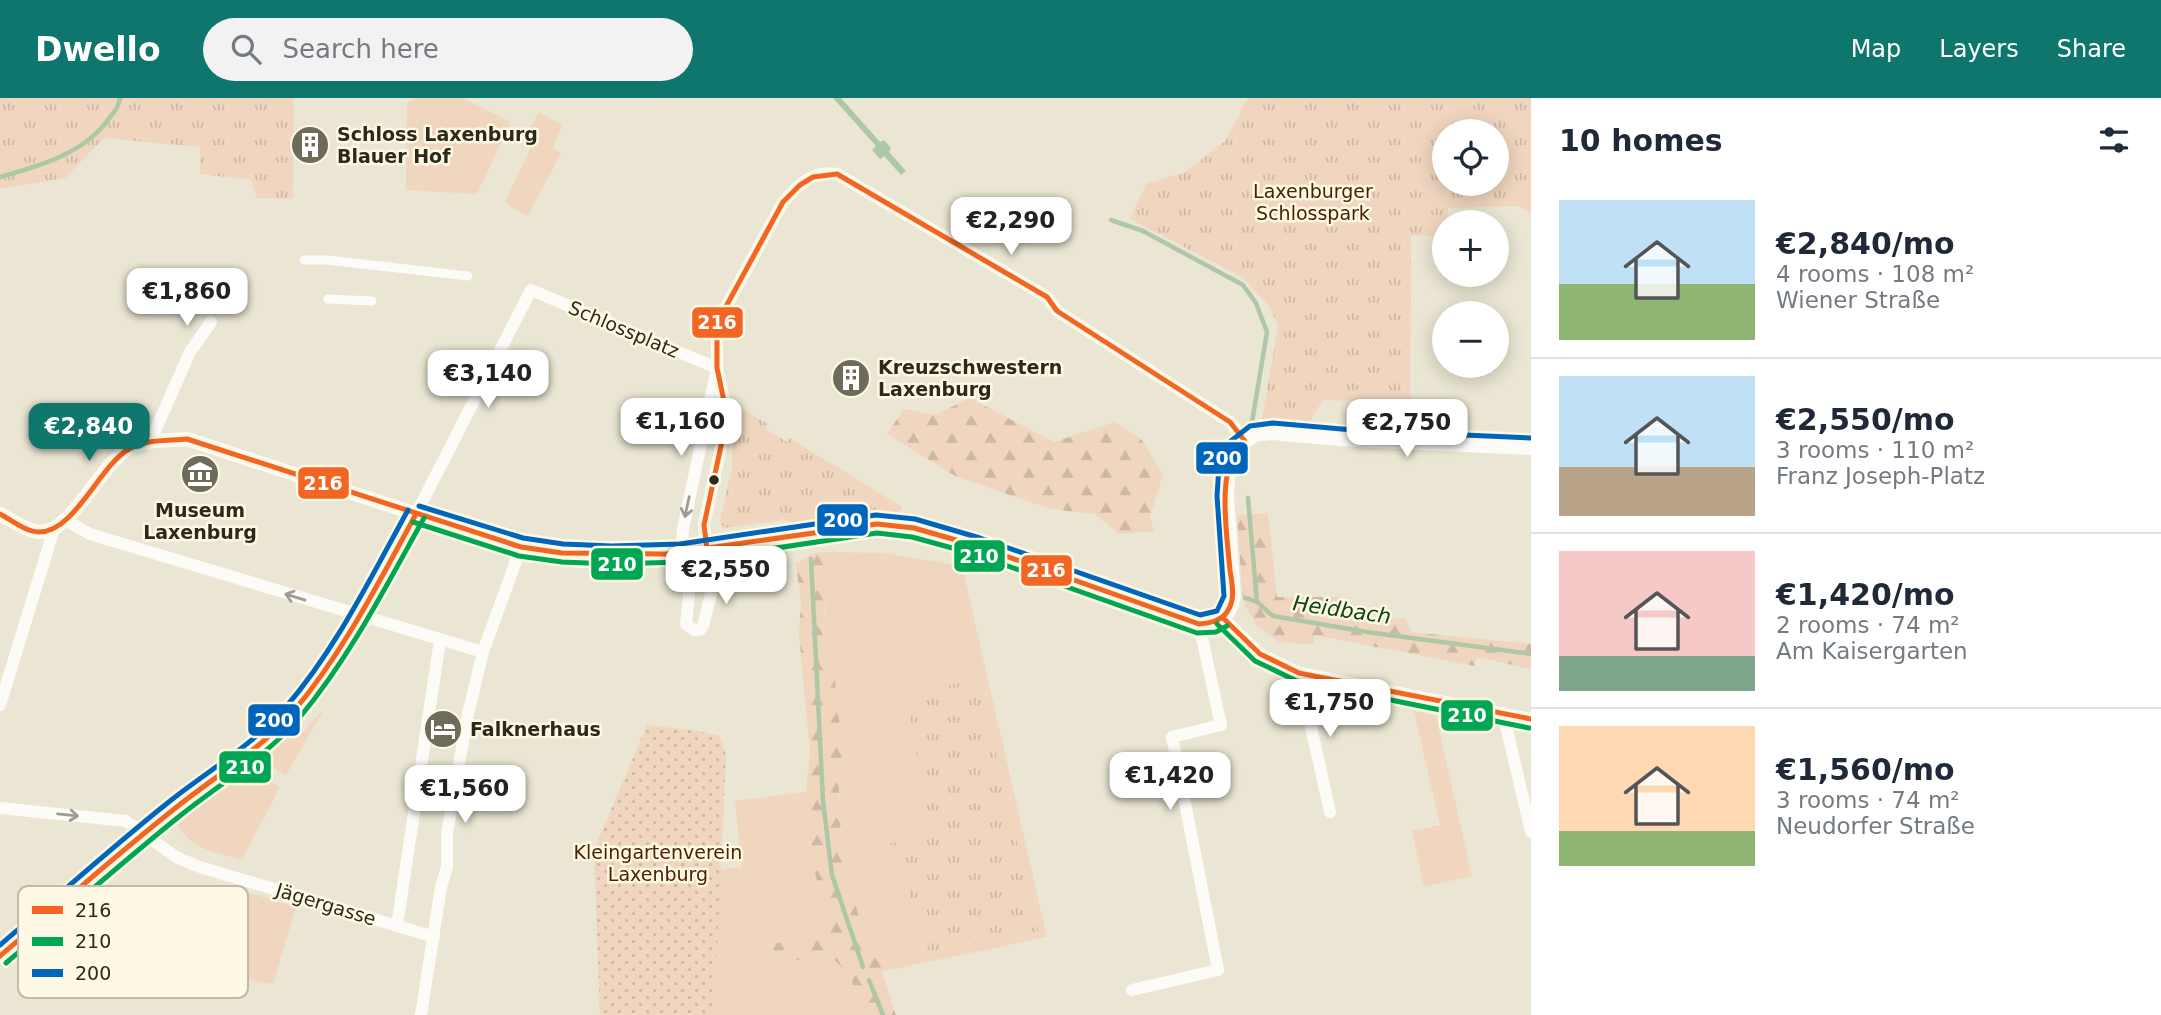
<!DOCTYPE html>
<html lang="en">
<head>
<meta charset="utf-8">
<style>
  :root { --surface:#fff; --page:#f2f2f3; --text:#1f2937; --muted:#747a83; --line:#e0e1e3; --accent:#0f766e }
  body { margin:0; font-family:"DejaVu Sans",sans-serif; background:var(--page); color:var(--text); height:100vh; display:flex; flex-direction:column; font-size:26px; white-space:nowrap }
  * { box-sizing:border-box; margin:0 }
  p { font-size:23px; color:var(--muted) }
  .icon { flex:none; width:38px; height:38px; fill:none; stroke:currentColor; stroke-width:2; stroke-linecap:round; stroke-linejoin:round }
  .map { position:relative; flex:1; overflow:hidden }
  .panel { display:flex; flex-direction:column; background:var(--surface); width:630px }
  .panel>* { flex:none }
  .controls { position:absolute; left:1432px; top:21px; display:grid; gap:14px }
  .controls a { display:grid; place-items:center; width:77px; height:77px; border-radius:50%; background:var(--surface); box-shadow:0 4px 18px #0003; font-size:35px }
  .price { position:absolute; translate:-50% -60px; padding:0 16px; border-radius:14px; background:#fff; color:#222; font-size:23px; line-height:46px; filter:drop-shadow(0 2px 4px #0008) }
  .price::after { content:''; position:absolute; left:50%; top:42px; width:21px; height:16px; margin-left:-10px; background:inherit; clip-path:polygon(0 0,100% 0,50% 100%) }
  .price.on { background:var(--accent); color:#fff }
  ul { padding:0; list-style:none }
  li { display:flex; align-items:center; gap:21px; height:175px; padding:0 28px }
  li+li { border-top:2px solid var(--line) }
  li span { display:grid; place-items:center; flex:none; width:196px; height:140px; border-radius:0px; color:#555 }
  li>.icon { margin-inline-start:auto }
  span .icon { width:84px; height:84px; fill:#fffc; stroke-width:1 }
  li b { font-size:30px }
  h2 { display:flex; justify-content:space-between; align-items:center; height:84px; padding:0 28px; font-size:30px }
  header { display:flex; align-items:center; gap:42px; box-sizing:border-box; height:98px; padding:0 35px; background:var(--accent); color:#fff }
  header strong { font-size:33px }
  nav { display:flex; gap:38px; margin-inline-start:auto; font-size:24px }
  .search { width:490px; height:63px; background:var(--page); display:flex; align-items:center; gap:18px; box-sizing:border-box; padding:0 24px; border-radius:38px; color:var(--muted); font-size:26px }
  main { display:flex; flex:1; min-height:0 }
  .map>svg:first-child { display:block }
  .grass { fill:#f0d6bf }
  .forest { fill:url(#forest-firs) }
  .park { fill:url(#park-tufts); fill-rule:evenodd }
  .garden { fill:url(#garden-dots) }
  .water { fill:#aec7a7 }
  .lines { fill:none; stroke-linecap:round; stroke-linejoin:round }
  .stream { stroke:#aec7a7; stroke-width:4.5 }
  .pedestrian { stroke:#fcfbf8; stroke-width:9 }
  .minor { stroke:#fcfbf8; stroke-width:12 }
  .tertiary { stroke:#fcfbf8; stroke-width:14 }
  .secondary { stroke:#fcfbf8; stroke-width:16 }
  .bus-1-casing { stroke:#fef9e4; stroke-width:10 }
  .bus-2-casing { stroke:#fef9e4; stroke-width:10 }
  .bus-3-casing { stroke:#fef9e4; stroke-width:10 }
  .bus-1 { stroke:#f26522; stroke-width:5 }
  .bus-2 { stroke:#00a651; stroke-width:5 }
  .bus-3 { stroke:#0065bd; stroke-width:5 }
  .oneway { stroke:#9e9c95 }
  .bus-dot { fill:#2c291b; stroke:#fef9e4; stroke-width:2.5 }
  .labels { text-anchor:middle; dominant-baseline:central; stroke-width:5; stroke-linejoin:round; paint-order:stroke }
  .poi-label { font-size:19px; font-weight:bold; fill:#2c291b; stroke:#fef9e4; text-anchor:start }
  .park-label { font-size:19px; fill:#4c2001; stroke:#fef9e4 }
  .street-label { font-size:19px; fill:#2c291b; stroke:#fef9e4 }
  .water-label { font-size:21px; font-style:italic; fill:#0d4310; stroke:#fef9e4 }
  .key { fill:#fef9e4; stroke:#bfbba8; stroke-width:2 }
  .key-label { font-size:19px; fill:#2c291b }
  .line-badge { stroke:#fef9e4; stroke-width:2.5 }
  .badge-label { font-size:19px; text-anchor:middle; font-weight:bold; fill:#fff }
</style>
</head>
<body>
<header>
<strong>Dwello</strong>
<div class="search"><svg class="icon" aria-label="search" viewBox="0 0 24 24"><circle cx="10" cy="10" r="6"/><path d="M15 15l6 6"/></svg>Search here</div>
<nav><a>Map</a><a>Layers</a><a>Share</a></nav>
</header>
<main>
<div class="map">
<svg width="1531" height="917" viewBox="0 0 1531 917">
  <defs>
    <pattern id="forest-firs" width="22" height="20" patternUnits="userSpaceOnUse" patternTransform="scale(1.75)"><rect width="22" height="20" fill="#f0d6bf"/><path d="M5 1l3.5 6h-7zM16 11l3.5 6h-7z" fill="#ceb8a4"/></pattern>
    <pattern id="park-tufts" width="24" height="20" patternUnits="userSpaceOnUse" patternTransform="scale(1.75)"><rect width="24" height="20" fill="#f0d6bf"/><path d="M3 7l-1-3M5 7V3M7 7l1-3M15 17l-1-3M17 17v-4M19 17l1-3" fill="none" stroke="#ceb8a4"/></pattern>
    <pattern id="garden-dots" width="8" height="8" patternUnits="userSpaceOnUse" patternTransform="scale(1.75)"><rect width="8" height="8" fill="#f0d6bf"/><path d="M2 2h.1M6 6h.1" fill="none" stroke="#ceb8a4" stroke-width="1.8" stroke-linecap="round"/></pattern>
  </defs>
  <rect width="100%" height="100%" fill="#eae6d3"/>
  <!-- grass -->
  <g class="grass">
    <path d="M415,0H462L511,24L477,96L406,92L407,5Z"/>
    <path d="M539,14L562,27L553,49L561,55L528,118L509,108L505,103L534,43L526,38Z"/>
    <path d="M821,454L884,455L962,468L1047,839L889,872L884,863L871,858L842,763L834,573L823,546L827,480Z"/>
    <path d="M1414,613L1436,618L1472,778L1424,789L1412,733L1440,727Z"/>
    <path d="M321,614L322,615L286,677L262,663L260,656L281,638L304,633Z"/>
    <path d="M244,670L280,689L242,762C212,753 190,752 175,722Z"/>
    <path d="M806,694L812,764L830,832L767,848L771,870L827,854L849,877L865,917H714L720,771L742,769L735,703Z"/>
    <path d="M231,790L296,809L273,886L201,874Z"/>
  </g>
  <!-- forest -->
  <g class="forest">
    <path d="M970,300L1054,344L1115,324L1142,342L1163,377L1150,419L1154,433L1119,436L1095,416L1051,411L955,378L887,336L904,311L935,317Z"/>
    <path d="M1268,415L1277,499H1340L1345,520L1406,521L1411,534L1531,546V571L1477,559L1474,568L1314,537V547L1279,544L1257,528L1244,506L1242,493L1237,417Z"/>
    <path d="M816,454H821L827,480L836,489L825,503L823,546L834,573L843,661L838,671L842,763L871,858L884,863L889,872L882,874L896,917H865L849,877L827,854L771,870L766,848L830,831L812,764L806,694L810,654L799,538L801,505L796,465Z"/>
  </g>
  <!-- park -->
  <g class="park">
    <path d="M0,0H294L293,101L257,100L251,82L200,76V49L104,40L65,80L0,91Z"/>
    <path d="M1248,0H1531V115L1519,108L1448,110L1447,124H1444V138L1411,137L1410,305L1323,302L1308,325L1262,321L1278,227L1268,207L1242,179L1130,121L1146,86L1185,74L1226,42ZM1444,33H1496V86H1444Z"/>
    <path d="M734,306L768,326L765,331L787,344L790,340L902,409L898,419L850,416L795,425L785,422L724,430L720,423L732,369Z"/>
    <path d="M978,582L1038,833L930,855L890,745L933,739L904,595Z"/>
  </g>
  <!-- garden -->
  <path class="garden" d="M647,627L699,633L720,638L726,657L714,917H600L594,752Z"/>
  <!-- water -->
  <path class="water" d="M833,0H841L880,44L884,42L891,50L889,54L906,73L901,77L884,58L880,61L872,52L876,48Z"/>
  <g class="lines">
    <!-- stream -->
    <g class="stream">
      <path d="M0,79C40,68 86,55 110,19C115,13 119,8 120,0"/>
      <path d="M1111,122L1143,133L1243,187L1256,205L1267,234L1252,324"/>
      <path d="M1248,400L1257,504L1273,518L1367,534L1531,556"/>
      <path d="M811,461L823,703L832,777L863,869"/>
      <path d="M1246,500L1257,504"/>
      <path d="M869,882L883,917"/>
    </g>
    <!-- pedestrian -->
    <g class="pedestrian">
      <path d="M304,162H327L468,178"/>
      <path d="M328,201L372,203"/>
    </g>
    <!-- minor -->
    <g class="minor">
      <path d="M717,270L725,308L724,334L704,427L711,496L703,528L700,532H694L686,526L689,497L681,455L683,431L717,270V225L783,104C798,87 813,72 837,76L1047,199L1057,213L1230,324L1244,342"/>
      <path d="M150,344L190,254L211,224"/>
      <path d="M416,416L531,192L717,270"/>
      <path d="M65,422L90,436L483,554"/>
      <path d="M1223,520L1260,556L1299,575L1531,621"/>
      <path d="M1299,575L1330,714"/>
      <path d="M0,607L54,431"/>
      <path d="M1503,615L1531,734"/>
      <path d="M0,710L126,723L176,759L197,768L434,839"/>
      <path d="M397,828L440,542"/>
      <path d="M1132,892L1218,872L1172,639L1221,627L1199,526"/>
      <path d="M421,917L441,789L447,769V736L467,620L483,554L521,449"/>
    </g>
    <!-- tertiary -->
    <path class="tertiary" d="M0,416C12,422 26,433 39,434C70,437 101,366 128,351C146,341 168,343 187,341L416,416"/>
    <!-- secondary -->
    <path class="secondary" d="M0,858C60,808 117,756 178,708C214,679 264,648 293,614C343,553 378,485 416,416L521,449L562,455L612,457L681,455L877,426L914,430L977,448L1199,526C1219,525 1229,519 1233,499L1226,397L1228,370L1234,351L1254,336L1272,334L1352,341L1531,349"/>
    <defs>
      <g id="bus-1">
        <path d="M0,416C11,422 26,434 39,434C75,434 99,368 129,351C145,341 168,343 187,341L521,449L562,455L666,456L877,426L914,430L977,448L1199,526C1210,525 1221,523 1227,514C1236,501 1232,486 1230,472C1227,437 1215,366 1244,342"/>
        <path d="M707,451L704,427L724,334L725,308L717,270V225L783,104L800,87L813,79L837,76L1047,199L1057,213L1230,324L1244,342"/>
        <path d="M1223,520L1260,556L1299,575L1531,621"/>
        <path d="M0,858C59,808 117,756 178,708C217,677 261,651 293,614C343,555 379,484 416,416"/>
      </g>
      <g id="bus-2">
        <path d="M413,424L519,458L562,464L612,466L682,464L877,435L912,439L974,456L1197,535L1216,534L1227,528"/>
        <path d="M1217,526L1255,563L1297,583L1529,630"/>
        <path d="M6,865C64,816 121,765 181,717C221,685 267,658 300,619C350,559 386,488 424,420"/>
      </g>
      <g id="bus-3">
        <path d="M419,408L523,440L563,446L612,448L680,446L876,417L915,421L980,440L1200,517L1217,513L1224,498L1217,398L1219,368L1227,346L1250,328L1273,325L1353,332L1531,340"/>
        <path d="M0,847C57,799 112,749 170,703C209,672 253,647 285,610C336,551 371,479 408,412"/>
      </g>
    </defs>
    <!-- bus-1 casing -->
    <use href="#bus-1" class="bus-1-casing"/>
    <!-- bus-2 casing -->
    <use href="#bus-2" class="bus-2-casing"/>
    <!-- bus-3 casing -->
    <use href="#bus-3" class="bus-3-casing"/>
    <!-- bus-1 -->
    <use href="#bus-1" class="bus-1"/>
    <!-- bus-2 -->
    <use href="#bus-2" class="bus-2"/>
    <!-- bus-3 -->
    <use href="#bus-3" class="bus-3"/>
  </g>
  <!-- one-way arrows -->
  <defs><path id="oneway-shaft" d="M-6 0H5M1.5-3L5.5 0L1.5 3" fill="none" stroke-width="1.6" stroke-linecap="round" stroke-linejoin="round" transform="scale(1.75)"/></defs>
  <g class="oneway">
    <use href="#oneway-shaft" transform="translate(687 409) rotate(102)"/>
    <use href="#oneway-shaft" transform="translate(295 499) rotate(-163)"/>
    <use href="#oneway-shaft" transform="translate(68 717) rotate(6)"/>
  </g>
  <!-- icons -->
  <defs>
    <symbol id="building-disc" viewBox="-11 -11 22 22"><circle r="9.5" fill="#6e6b5b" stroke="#fef9e4"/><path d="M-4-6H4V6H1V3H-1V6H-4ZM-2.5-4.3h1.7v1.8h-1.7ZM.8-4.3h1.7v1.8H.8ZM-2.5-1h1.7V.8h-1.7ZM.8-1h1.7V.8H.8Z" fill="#fff"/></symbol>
    <symbol id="museum-disc" viewBox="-11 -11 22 22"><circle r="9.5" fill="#6e6b5b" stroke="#fef9e4"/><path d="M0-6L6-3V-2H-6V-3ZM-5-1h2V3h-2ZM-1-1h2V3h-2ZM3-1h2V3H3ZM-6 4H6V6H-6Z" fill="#fff"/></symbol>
    <symbol id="hotel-disc" viewBox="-11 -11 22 22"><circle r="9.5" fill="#6e6b5b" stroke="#fef9e4"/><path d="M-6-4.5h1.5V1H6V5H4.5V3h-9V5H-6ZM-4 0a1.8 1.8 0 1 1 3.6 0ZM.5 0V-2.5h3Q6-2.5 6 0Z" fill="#fff"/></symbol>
  </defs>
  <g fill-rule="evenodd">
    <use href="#building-disc" x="288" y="25" width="44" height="44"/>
    <use href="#building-disc" x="829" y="258" width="44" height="44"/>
    <use href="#museum-disc" x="178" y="354" width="44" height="44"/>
    <use href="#hotel-disc" x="421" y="609" width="44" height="44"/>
  </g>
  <!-- markers -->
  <circle class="bus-dot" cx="714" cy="382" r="6"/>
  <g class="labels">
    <!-- poi labels -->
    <g class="poi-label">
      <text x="337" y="36">Schloss Laxenburg<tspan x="337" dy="22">Blauer Hof</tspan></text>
      <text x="878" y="269">Kreuzschwestern<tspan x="878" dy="22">Laxenburg</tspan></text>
      <text x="200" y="412" text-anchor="middle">Museum<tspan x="200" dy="22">Laxenburg</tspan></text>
      <text x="470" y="631">Falknerhaus</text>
    </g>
    <!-- park labels -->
    <g class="park-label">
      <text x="1313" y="93">Laxenburger<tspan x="1313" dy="22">Schlosspark</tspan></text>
      <text x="658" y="754">Kleingartenverein<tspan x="658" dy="22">Laxenburg</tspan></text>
    </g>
    <!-- street labels -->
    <g class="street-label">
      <text transform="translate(624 231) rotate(23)">Schlossplatz</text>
      <text transform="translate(326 806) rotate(17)">Jägergasse</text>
    </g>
    <!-- water labels -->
    <g class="water-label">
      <text transform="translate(1342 512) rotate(8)">Heidbach</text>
    </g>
  </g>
  <!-- legend -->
  <rect x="18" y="788" width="230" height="112" rx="10" class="key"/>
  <rect x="32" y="808" width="31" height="8" fill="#f26522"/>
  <rect x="32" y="839" width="31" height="9" fill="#00a651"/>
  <rect x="32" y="871" width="31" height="8" fill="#0065bd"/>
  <g class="key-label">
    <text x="75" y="819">216</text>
    <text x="75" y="850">210</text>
    <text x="75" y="882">200</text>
  </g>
  <g class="line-badge">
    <rect x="691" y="208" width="53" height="33" rx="7" fill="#f26522"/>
    <rect x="1195" y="343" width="54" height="34" rx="7" fill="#0065bd"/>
    <rect x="297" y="368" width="53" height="34" rx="7" fill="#f26522"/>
    <rect x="816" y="405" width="53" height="34" rx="7" fill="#0065bd"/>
    <rect x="953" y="441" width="53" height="34" rx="7" fill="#00a651"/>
    <rect x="590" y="449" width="54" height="34" rx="7" fill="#00a651"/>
    <rect x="1020" y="456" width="53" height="33" rx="7" fill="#f26522"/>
    <rect x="1440" y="601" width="54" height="33" rx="7" fill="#00a651"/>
    <rect x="247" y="605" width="54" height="34" rx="7" fill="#0065bd"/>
    <rect x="218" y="652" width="54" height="34" rx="7" fill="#00a651"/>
  </g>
  <g class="badge-label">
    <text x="717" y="231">216</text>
    <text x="1222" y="367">200</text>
    <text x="323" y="392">216</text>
    <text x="843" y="429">200</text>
    <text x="979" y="465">210</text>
    <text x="617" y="473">210</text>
    <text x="1046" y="479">216</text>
    <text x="1467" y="624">210</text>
    <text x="274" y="629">200</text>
    <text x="245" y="676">210</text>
  </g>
</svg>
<div class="controls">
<a><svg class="icon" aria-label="locate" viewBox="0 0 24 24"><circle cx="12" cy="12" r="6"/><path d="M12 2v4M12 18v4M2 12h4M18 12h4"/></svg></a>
<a>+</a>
<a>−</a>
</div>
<b class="price" style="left:1011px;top:159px">€2,290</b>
<b class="price" style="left:187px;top:230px">€1,860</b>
<b class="price" style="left:488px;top:312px">€3,140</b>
<b class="price" style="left:681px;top:360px">€1,160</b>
<b class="price" style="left:1407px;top:361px">€2,750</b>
<b class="price on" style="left:89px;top:365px">€2,840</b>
<b class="price" style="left:726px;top:508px">€2,550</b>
<b class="price" style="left:1330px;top:641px">€1,750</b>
<b class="price" style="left:1170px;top:714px">€1,420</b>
<b class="price" style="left:465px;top:727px">€1,560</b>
</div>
<section class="panel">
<h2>10 homes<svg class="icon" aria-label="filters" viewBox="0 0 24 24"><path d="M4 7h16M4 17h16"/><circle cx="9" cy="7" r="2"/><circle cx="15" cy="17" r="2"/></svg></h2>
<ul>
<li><span style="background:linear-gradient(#bfe0f5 60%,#8fb573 0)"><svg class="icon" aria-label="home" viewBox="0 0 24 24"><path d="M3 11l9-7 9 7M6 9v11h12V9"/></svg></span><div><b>€2,840/mo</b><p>4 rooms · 108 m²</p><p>Wiener Straße</p></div></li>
<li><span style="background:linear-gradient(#bfe0f5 65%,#b9a48a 0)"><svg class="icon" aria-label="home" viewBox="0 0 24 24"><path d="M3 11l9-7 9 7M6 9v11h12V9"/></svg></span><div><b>€2,550/mo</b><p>3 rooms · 110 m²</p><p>Franz Joseph-Platz</p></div></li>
<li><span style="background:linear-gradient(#f6c9c9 75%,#7fa58c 0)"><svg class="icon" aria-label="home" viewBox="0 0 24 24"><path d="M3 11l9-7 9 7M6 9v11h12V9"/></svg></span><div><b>€1,420/mo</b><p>2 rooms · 74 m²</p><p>Am Kaisergarten</p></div></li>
<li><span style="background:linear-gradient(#ffd9b3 75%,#8fb573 0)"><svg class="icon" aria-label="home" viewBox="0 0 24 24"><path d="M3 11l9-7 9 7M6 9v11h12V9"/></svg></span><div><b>€1,560/mo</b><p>3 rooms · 74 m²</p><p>Neudorfer Straße</p></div></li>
</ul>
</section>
</main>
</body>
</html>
